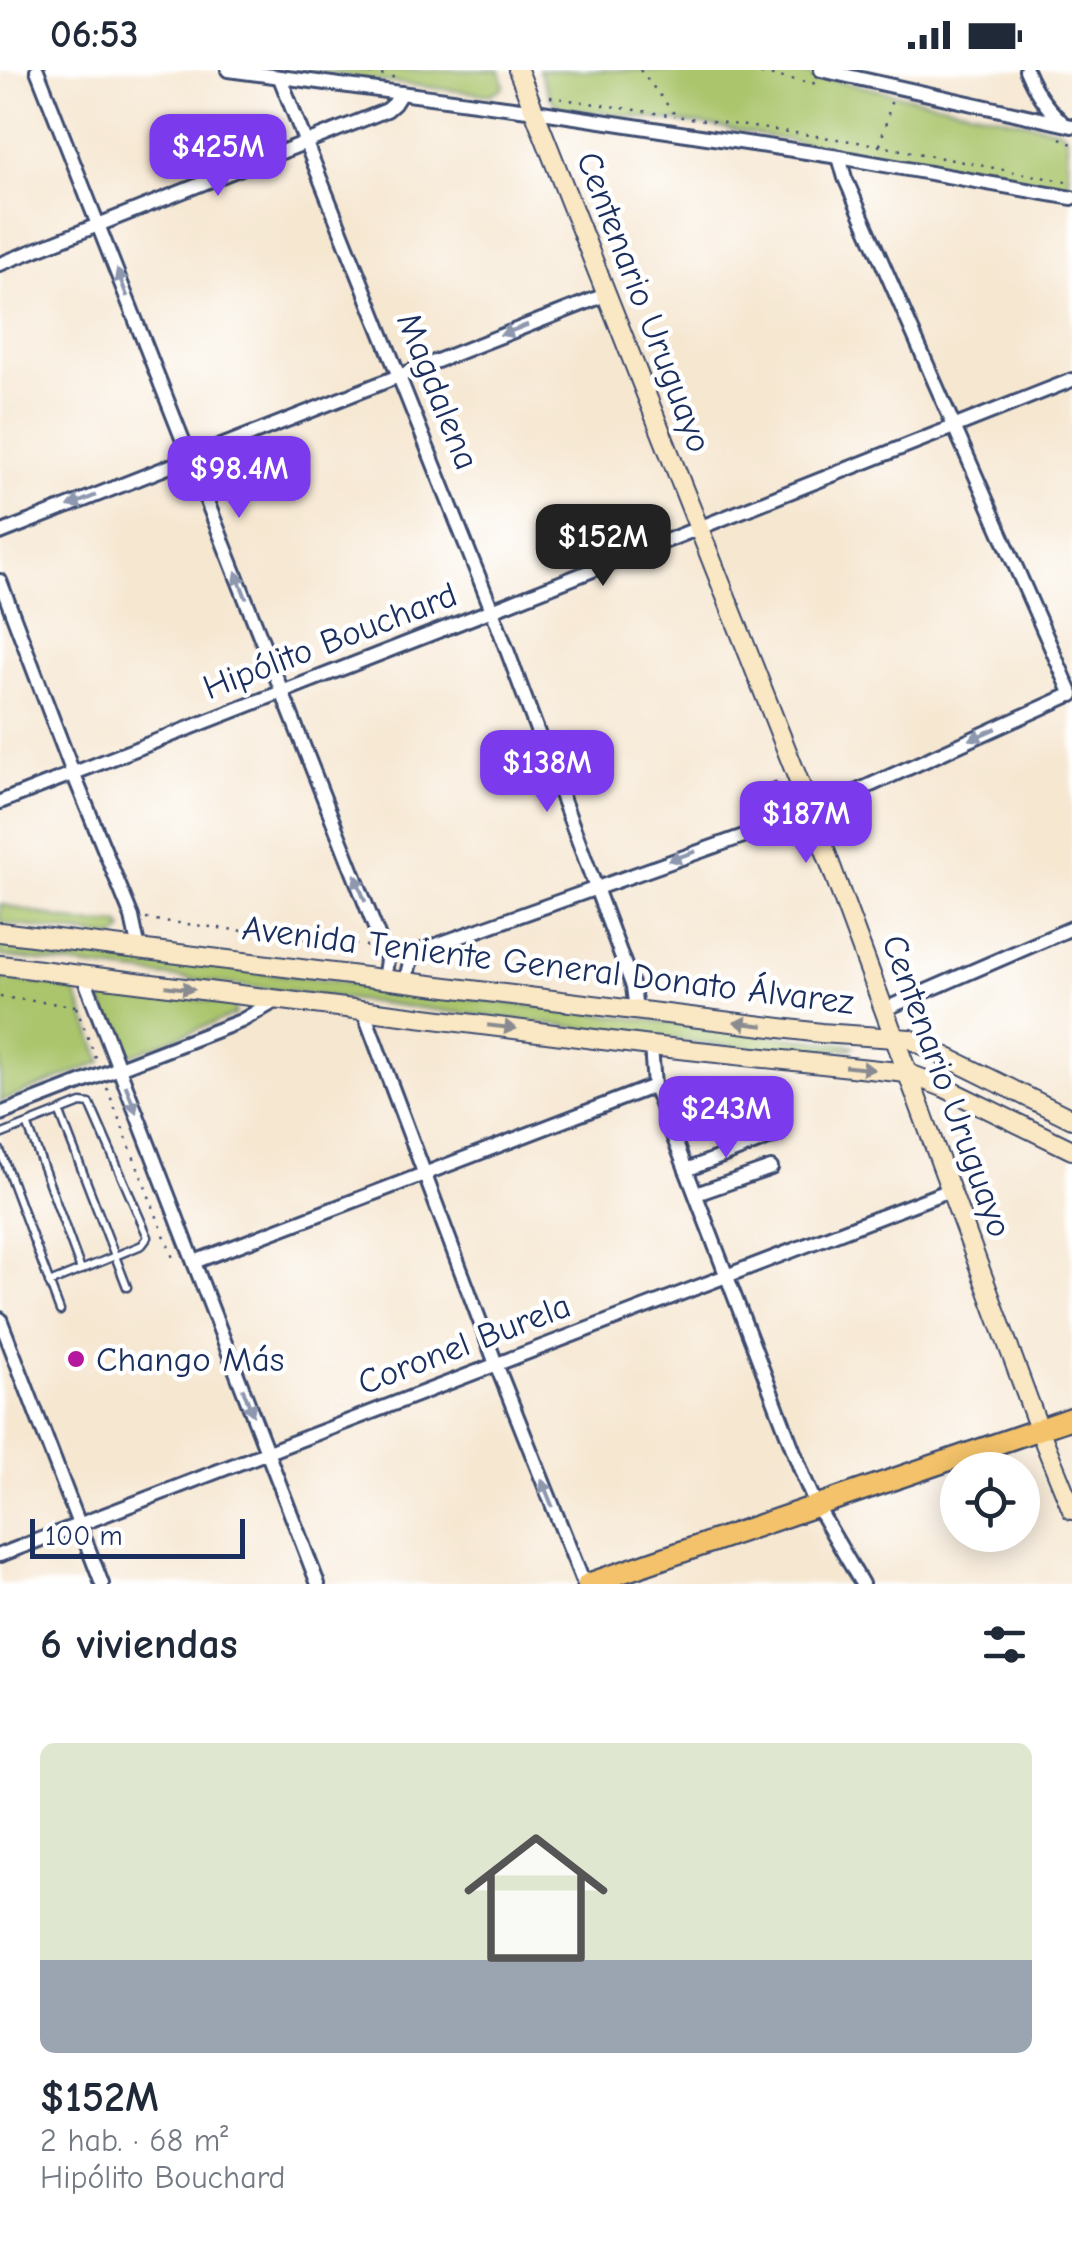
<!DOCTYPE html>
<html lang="es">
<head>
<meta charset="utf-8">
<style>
  :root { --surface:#fff; --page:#f6f6f7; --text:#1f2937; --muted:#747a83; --accent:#7c3aed }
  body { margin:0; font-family:"Comic Neue",sans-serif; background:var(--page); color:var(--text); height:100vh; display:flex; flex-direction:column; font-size:38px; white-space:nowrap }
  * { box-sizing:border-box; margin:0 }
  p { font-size:32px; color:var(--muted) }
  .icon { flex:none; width:55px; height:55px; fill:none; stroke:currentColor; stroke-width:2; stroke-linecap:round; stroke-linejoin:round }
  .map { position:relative; height:1514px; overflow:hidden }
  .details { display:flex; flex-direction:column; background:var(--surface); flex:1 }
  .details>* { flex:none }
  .buttons { position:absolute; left:940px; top:1382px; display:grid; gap:20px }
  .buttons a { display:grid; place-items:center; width:100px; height:100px; border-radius:50%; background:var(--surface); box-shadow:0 5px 25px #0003; font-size:50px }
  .scale { position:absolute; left:30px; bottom:25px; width:215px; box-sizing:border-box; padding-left:10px; border:5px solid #1b2f5e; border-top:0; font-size:28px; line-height:35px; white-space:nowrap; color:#1b2f5e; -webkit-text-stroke:8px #fff; paint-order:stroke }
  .price { position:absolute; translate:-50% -85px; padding:0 22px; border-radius:20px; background:var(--accent); color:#fff; font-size:32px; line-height:65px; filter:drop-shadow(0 2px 5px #0008) }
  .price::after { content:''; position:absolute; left:50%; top:60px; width:30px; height:22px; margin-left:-15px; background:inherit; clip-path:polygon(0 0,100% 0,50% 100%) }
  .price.on { background:#222; color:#fff }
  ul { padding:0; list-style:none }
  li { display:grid; align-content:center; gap:20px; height:530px; padding:0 40px }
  li span { display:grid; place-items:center; height:310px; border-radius:15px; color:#555 }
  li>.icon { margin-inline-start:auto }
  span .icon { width:180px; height:180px; fill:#fffc; stroke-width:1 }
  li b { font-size:42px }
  h2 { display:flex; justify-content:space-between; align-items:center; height:120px; padding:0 40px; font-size:42px }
  .status { display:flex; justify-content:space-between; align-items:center; height:70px; padding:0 50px; background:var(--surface); direction:ltr }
  .status svg { height:28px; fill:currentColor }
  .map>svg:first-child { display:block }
  .green { fill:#aac56c; stroke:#627a65; stroke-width:2.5 }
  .building { fill:#e2aae4 }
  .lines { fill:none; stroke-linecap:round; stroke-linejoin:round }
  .lane-casing { stroke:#3c4b6f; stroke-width:11 }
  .street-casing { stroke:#3c4b6f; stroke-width:18 }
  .secondary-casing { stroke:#3c4b6f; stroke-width:22 }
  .primary-casing { stroke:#3c4b6f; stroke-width:25 }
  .path { stroke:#3c4b6f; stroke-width:2.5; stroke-dasharray:2.5 8; stroke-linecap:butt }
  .lane { stroke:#fff; stroke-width:6 }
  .street { stroke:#fff; stroke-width:12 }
  .secondary { stroke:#fae7c3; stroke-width:18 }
  .primary { stroke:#f3c26a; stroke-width:20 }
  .oneway { fill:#8d97ae }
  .oneway2 { fill:#8a8b90 }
  .poi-dot { fill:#b5179e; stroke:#fff; stroke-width:4 }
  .labels { text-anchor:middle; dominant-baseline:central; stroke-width:9; stroke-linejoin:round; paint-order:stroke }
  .street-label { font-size:35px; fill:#1b2f5e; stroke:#fff }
  .poi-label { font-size:35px; fill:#1b2f5e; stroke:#fff; text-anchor:start }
</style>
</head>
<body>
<div class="status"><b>06:53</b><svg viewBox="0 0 49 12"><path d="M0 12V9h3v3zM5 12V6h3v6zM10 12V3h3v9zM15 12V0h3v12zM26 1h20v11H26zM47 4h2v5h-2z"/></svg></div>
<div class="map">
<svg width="1072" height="1514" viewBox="0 0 1072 1514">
  <rect width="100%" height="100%" fill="#fff"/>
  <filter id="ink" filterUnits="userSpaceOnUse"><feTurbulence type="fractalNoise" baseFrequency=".01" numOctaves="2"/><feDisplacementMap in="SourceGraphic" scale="20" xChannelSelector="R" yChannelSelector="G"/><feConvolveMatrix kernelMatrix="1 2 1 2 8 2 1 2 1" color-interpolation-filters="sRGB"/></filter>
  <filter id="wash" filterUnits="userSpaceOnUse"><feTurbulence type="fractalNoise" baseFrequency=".0048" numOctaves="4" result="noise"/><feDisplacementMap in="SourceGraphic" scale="40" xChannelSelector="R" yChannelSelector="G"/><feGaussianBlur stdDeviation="2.25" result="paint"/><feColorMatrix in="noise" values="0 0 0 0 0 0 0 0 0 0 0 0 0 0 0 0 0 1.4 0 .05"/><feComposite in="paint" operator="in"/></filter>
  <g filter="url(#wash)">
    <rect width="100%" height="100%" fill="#f6e7d1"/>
    <!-- green -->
    <g class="green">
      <path d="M292,0H500L504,17L490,25Z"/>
      <path d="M539,0H787L1061,60L1067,67L1069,116L817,76L713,56L560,38L550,27Z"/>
      <path d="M0,834L81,853L120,854L123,860L118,866L113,868L0,853Z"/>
      <path d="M0,870L851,975L854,976L850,979L767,981L0,886Z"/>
      <path d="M0,908L68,917L76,923L102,992L0,1032Z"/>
      <path d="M109,921L231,933L235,937V945L132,985L117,979L101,929Z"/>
    </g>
    <g id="blocks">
      <!-- building -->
      <path class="building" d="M775,712L779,723L776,731L765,735L759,718Z"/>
    </g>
  </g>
  <g filter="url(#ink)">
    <use href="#blocks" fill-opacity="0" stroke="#3c4b6f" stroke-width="2.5"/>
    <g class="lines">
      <defs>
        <g id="lane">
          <path d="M60,1043L127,1217"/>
          <path d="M28,1056L81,1200"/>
          <path d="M0,1065L81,1033L90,1034L148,1167L142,1175L49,1213"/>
          <path d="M0,1080L60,1241"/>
        </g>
        <g id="street">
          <path d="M37,0L383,878L387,890L384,910"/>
          <path d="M228,0L535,41L839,87L1072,128"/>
          <path d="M821,0L1072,56"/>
          <path d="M1026,0C1035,21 1044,35 1061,51"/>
          <path d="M280,8L492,540L633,917L636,940"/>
          <path d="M839,87L845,108L1072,625"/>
          <path d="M0,194L387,40L394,34L401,23"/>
          <path d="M0,463L605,225"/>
          <path d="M0,511L73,703L132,847L139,880"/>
          <path d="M0,732L492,540L1072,310"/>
          <path d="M83,905L318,1514"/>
          <path d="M407,913C407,896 410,887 425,879L811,742L1072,624"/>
          <path d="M885,939L1072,858"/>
          <path d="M363,940L496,1294L584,1514"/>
          <path d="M651,976L654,1016L804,1408L816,1435L862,1514"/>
          <path d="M0,1044L241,951L277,930"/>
          <path d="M686,1100L779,1064"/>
          <path d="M696,1124L771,1098"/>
          <path d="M194,1192L654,1016"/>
          <path d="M0,1249L102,1514"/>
          <path d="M0,1485L950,1120"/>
        </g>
        <g id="secondary">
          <path d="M518,0L811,742L1039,1359L1072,1440"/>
          <path d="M0,862L821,963L910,969L1072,1049"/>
          <path d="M0,895L651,976L907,1003L943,1017L1072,1080"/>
        </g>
        <path id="primary" d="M588,1514L1072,1348"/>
      </defs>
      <!-- lane casing -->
      <use href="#lane" class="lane-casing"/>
      <!-- street casing -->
      <use href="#street" class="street-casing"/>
      <!-- secondary casing -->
      <use href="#secondary" class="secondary-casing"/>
      <!-- primary casing -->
      <use href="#primary" class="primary-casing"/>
      <!-- path -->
      <g class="path">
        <path d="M350,0L398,8"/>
        <path d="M640,0L676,46L865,73L1072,113"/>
        <path d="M740,0L818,14"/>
        <path d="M550,27L675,46"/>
        <path d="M1060,68L1072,74"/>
        <path d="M880,75L892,29"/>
        <path d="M146,849L367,876"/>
        <path d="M0,927L83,937"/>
        <path d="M76,937L97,991"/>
        <path d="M107,1018L173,1188"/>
      </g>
      <!-- lane -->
      <use href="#lane" class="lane"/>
      <!-- street -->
      <use href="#street" class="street"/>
      <!-- secondary -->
      <use href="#secondary" class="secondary"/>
      <!-- primary -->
      <use href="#primary" class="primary"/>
    </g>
    <!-- one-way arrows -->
    <defs><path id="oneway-solid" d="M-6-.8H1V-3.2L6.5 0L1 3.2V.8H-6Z" transform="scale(2.5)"/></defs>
    <g class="oneway">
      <use href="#oneway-solid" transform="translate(122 213) rotate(-111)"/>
      <use href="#oneway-solid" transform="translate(514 260) rotate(159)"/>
      <use href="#oneway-solid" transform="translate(82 431) rotate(158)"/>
      <use href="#oneway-solid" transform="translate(241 515) rotate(-111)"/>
      <use href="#oneway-solid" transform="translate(983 664) rotate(156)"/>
      <use href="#oneway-solid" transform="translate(682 786) rotate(161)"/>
      <use href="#oneway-solid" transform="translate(360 818) rotate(-111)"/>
      <use href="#oneway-solid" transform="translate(131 1029) rotate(69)"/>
      <use href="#oneway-solid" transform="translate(248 1332) rotate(69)"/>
      <use href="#oneway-solid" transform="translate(547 1423) rotate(-112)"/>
    </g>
    <g class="oneway2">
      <use href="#oneway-solid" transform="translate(180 918) rotate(7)"/>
      <use href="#oneway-solid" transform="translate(749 954) rotate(-173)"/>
      <use href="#oneway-solid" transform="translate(502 957) rotate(7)"/>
      <use href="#oneway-solid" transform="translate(860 998) rotate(6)"/>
    </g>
  </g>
  <!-- markers -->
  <circle class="poi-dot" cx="76" cy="1289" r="10"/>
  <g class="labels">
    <!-- street labels -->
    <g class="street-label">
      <text transform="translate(644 232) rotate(69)">Centenario Uruguayo</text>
      <text transform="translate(438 321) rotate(68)">Magdalena</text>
      <text transform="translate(330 571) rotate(-21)">Hipólito Bouchard</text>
      <text transform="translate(548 895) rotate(7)">Avenida Teniente General Donato Álvarez</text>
      <text transform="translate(947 1016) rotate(70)">Centenario Uruguayo</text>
      <text transform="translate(464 1274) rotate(-21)">Coronel Burela</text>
    </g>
    <!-- poi labels -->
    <g class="poi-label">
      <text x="96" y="1289">Chango Más</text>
    </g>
  </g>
</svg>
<div class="buttons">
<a><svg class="icon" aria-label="locate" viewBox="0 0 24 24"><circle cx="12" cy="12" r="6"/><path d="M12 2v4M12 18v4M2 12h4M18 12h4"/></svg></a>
</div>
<div class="scale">100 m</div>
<b class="price" style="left:218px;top:129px">$425M</b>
<b class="price" style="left:239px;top:451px">$98.4M</b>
<b class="price on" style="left:603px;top:519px">$152M</b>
<b class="price" style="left:547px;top:745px">$138M</b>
<b class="price" style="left:806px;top:796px">$187M</b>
<b class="price" style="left:726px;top:1091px">$243M</b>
</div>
<section class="details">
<h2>6 viviendas<svg class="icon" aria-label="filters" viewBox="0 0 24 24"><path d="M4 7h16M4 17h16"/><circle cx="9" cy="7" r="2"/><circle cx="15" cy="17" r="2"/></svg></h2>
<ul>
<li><span style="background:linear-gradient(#dfe7d0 70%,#9aa5b1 0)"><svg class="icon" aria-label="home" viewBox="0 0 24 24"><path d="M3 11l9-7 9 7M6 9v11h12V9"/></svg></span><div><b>$152M</b><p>2 hab. · 68 m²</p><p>Hipólito Bouchard</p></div></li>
</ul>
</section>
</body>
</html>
